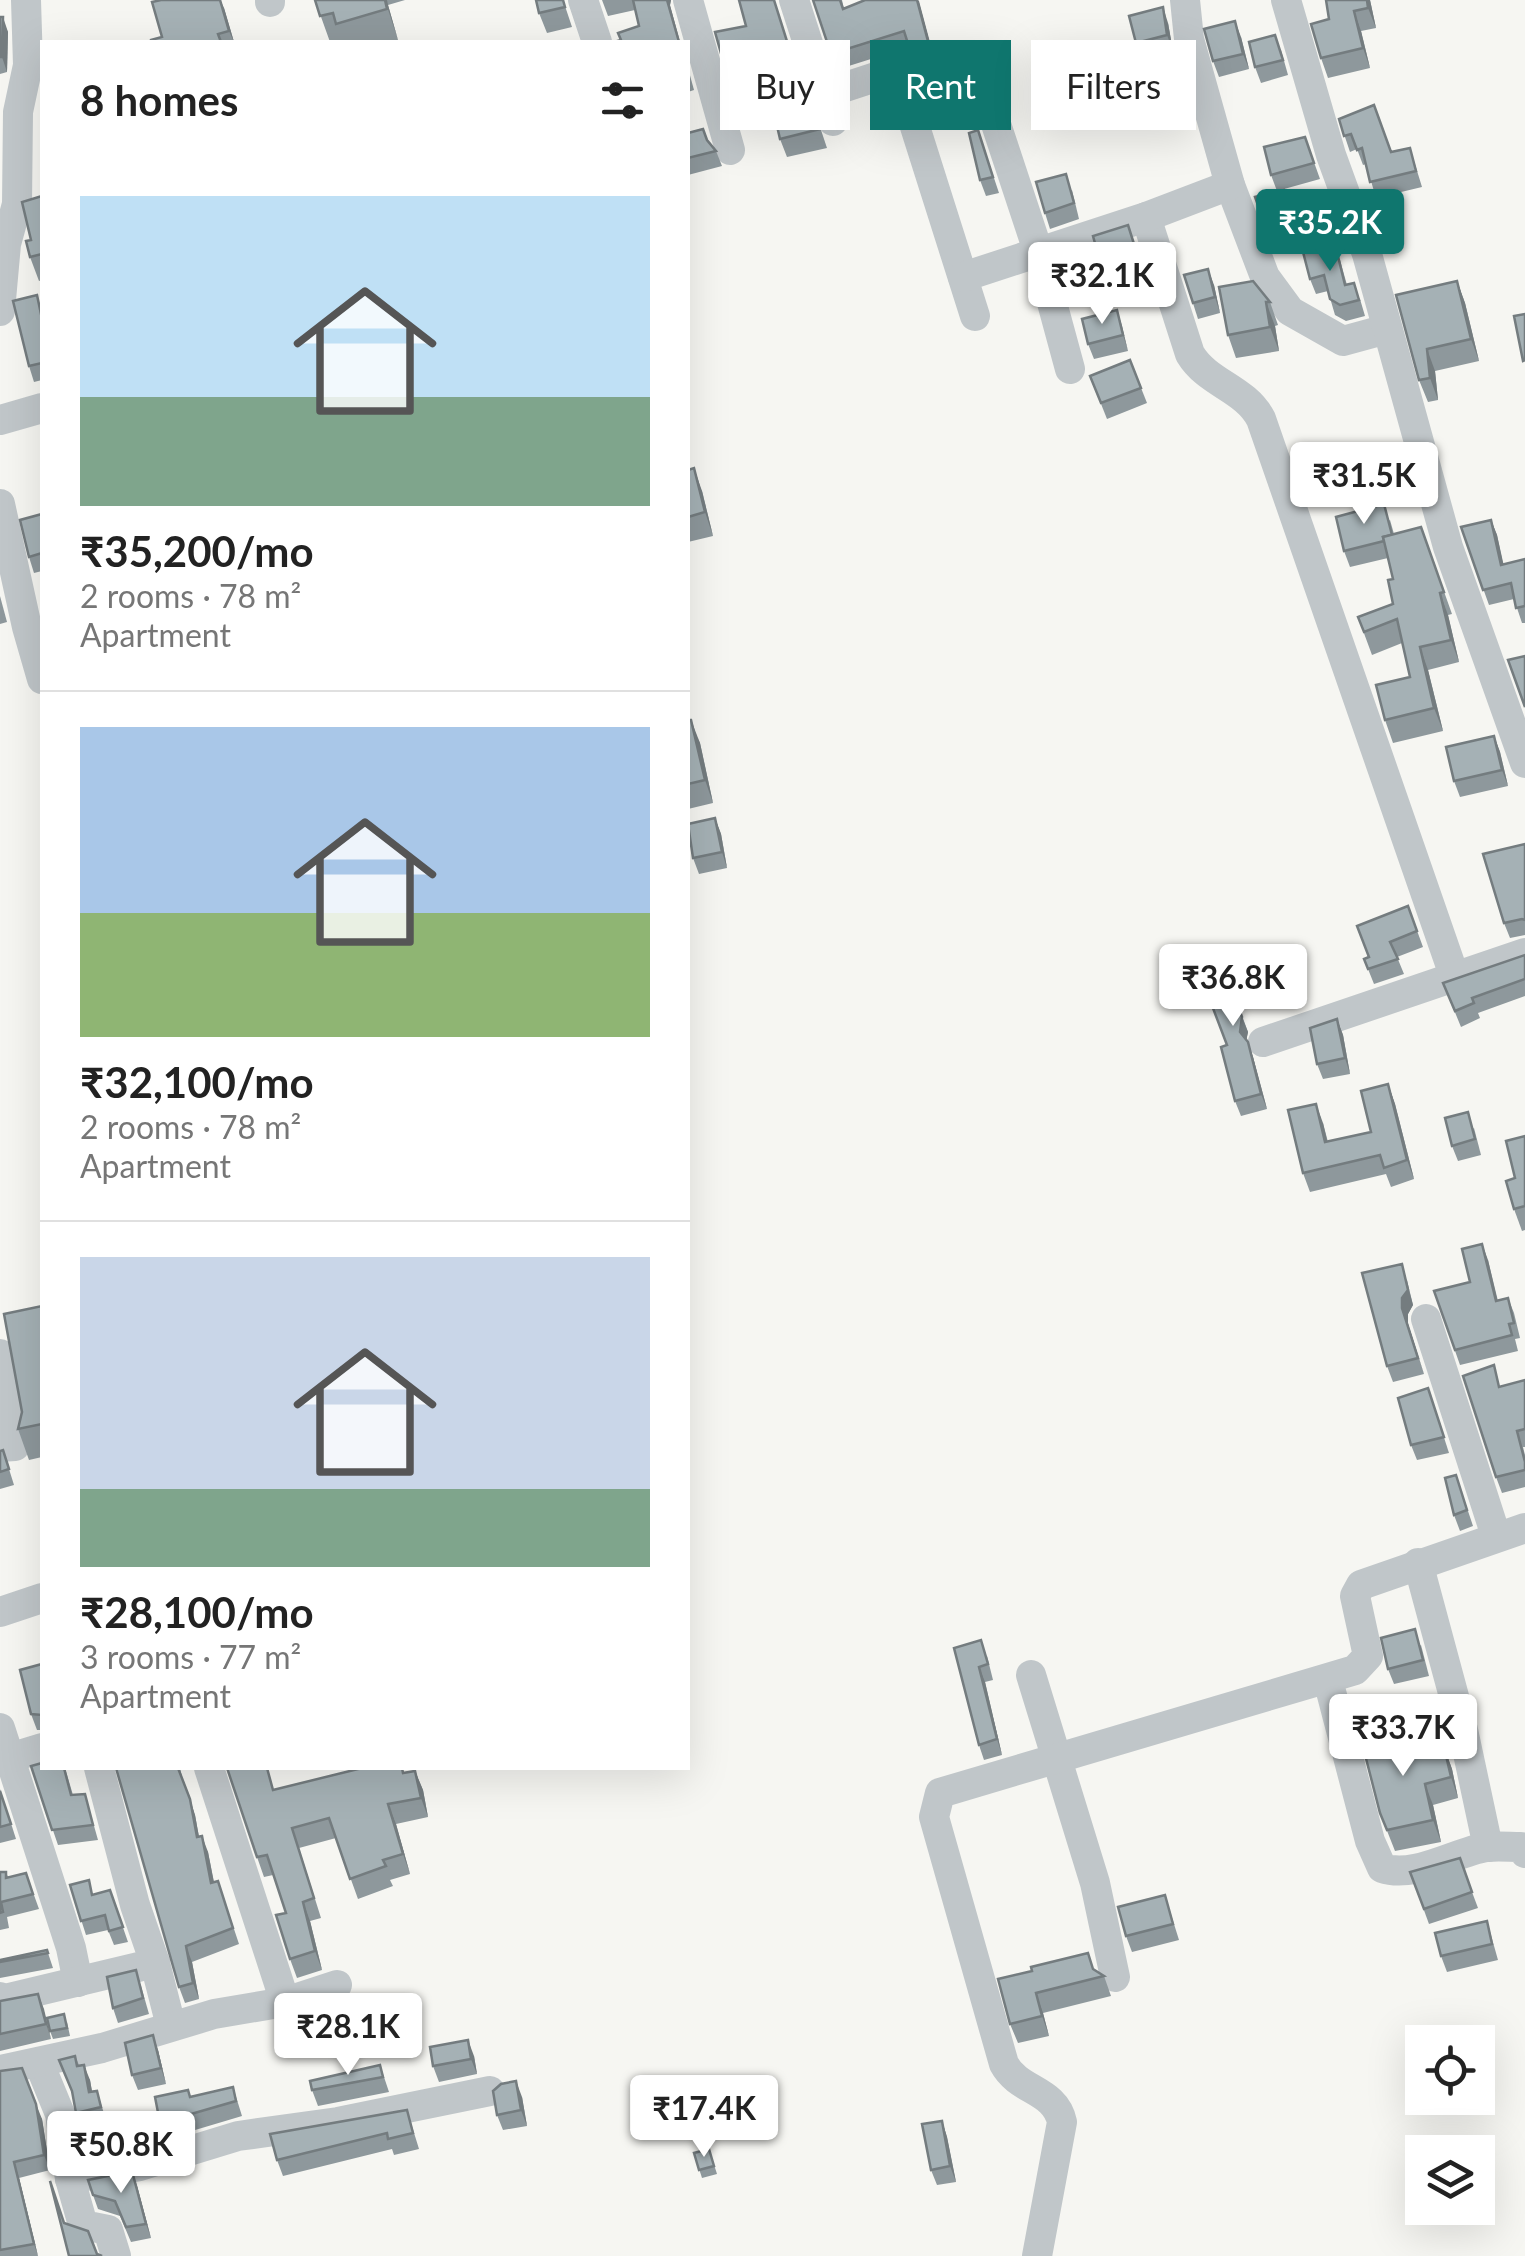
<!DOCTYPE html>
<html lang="en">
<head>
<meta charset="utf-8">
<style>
  :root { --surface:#fff; --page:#f6f6f6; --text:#222; --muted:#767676; --line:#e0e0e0; --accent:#0f766e }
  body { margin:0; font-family:Lato,sans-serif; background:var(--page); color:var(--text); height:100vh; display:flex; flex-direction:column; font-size:38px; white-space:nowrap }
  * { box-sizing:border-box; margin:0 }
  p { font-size:32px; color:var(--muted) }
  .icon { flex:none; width:55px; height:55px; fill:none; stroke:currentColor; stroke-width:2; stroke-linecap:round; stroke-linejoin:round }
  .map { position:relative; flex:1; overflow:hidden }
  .details { position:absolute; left:40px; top:40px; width:650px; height:1730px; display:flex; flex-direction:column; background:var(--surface); border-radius:0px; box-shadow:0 10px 40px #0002 }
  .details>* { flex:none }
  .banner { position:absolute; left:720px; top:40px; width:655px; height:90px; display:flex; gap:20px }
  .buttons { position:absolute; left:1405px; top:2025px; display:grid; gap:20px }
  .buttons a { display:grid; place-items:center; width:90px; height:90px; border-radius:0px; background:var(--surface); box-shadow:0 10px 40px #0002; font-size:50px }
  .price { position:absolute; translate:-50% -85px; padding:0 22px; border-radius:10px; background:#fff; color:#222; font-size:32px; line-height:65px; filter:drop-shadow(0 2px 5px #0008) }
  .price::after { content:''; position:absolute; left:50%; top:60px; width:30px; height:22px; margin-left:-15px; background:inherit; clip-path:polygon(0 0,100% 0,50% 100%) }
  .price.selected { background:var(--accent); color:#fff }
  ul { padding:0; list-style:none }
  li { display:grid; align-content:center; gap:20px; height:530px; padding:0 40px }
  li+li { border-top:2px solid var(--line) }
  li span { display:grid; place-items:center; height:310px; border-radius:0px; color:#555 }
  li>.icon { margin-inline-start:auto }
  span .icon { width:180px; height:180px; fill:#fffc; stroke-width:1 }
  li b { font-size:42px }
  h2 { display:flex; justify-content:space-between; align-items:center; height:120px; padding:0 40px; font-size:42px }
  .chip { padding:0 35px; border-radius:0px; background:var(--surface); box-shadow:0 10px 40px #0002; font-size:35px; line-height:90px }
  .chip.selected { background:var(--accent); color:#fff }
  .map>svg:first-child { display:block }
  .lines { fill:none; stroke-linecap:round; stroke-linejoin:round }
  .minor { stroke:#c0c6c9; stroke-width:30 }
  .wall { fill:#8e989c }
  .shaded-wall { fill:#747c7f }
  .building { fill:#a5b1b5; stroke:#747c7f; stroke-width:2.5 }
</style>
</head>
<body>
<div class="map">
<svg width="1525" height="2256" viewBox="0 0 1525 2256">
  <rect width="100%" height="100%" fill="#f6f6f2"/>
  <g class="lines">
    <!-- minor -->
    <g class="minor">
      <path d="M270,0V2"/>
      <path d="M583,0L597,42"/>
      <path d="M688,0L730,150"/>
      <path d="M794,0L833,121"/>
      <path d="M1185,0L1189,39L1230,185L1265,277L1290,311L1343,341L1387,329"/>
      <path d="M1286,0L1331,155L1367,254L1448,547L1525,763"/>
      <path d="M824,94L897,70L975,316"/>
      <path d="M990,106L1038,251L1070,369"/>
      <path d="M1146,217L1190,354C1208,384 1245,388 1261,419L1455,978"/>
      <path d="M963,277L1146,217L1230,185"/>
      <path d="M0,311L6,244L17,204L18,112L28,65L26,0"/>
      <path d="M0,420L42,408"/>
      <path d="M0,504L27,627L42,679"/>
      <path d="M1263,1042L1525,953"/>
      <path d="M1426,1319L1496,1536"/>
      <path d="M0,1354L15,1446L0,1447"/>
      <path d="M1418,1563L1463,1730L1488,1847"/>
      <path d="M0,1612L42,1598"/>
      <path d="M1031,1675L1095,1883L1115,1977"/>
      <path d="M1328,1680L1370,1841L1382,1868C1415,1879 1455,1852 1487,1847C1498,1846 1510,1847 1521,1847L1525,1853"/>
      <path d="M0,1728L71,1948L78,1982"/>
      <path d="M0,1761L42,1748"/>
      <path d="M209,1768L285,2002"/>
      <path d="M155,1963L171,2026"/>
      <path d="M0,1997L1,2000L155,1963L135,1905L99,1768"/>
      <path d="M39,2063L60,2114L70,2179L83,2225L108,2230L116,2256"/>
      <path d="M0,2070L102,2048L214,2014L285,2002L337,1985"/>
      <path d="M70,2179L140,2166L238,2136L338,2122L490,2091"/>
      <path d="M1037,2256L1062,2122C1055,2089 1019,2092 1004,2064L934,1817L940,1793L1355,1670L1368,1656L1355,1596L1361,1585L1525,1528"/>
    </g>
  </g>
  <!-- wall -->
  <g class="wall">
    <path d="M315,0H405L388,5L398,40L390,42H330Z"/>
    <path d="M602,0H671L670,5L621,40L639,26L635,10L608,16Z"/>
    <path d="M813,0H842L844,9L865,0L931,45L937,43L943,59L952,95L926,101L909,47L836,70Z"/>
    <path d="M1326,0H1370L1376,28L1361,31L1370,68L1328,78L1321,58L1329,19Z"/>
    <path d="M565,6L572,27L547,33L539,13Z"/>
    <path d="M224,8L234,42H151L162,37Z"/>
    <path d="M0,17L8,32L7,72L0,74Z"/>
    <path d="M1168,23L1173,51L1142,59L1136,43Z"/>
    <path d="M715,32L810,110L817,118L827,148L787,157L780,139L772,106L739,114Z"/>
    <path d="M1241,37L1249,69L1219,77L1213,61Z"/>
    <path d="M1281,50L1288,75L1261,83L1255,67Z"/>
    <path d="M688,68L694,90L688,92Z"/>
    <path d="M1180,81L1194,124L1180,128L1174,112Z"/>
    <path d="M1058,95L1102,99L1108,115L1072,130Z"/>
    <path d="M1339,119L1391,152L1410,148L1422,187L1376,198L1366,164L1363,165L1357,149L1350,152Z"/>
    <path d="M978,130L999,193L986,196L980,180Z"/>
    <path d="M688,133L708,142L716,151L722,166L688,175Z"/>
    <path d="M1305,137L1320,179L1277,191L1271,175Z"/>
    <path d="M1072,190L1079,219L1050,229L1045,213Z"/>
    <path d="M1284,190L1295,232L1270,238L1255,197Z"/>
    <path d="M42,196V280L39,281L30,257L31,240Z"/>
    <path d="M1128,225L1140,260L1104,270L1098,254Z"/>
    <path d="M1340,260L1347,285L1360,299L1365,316L1346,321L1335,315L1328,291L1316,294L1310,279Z"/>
    <path d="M1184,275L1214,285L1220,313L1198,319Z"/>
    <path d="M1457,281L1465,303L1479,361L1435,371L1438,400L1428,402L1419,380L1396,295Z"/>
    <path d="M1219,287L1270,302L1278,325L1275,326L1279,351L1236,358L1228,335Z"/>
    <path d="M37,295L42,311V380L34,382L29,366Z"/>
    <path d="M1117,310L1128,351L1094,359L1088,344Z"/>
    <path d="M1130,360L1147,403L1107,419L1090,376Z"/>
    <path d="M688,470L702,491L713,536L688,542Z"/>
    <path d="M42,514V571L34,573L29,557Z"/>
    <path d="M1390,520L1394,534L1421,527L1452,614L1448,615L1459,662L1428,670L1443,731L1393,743L1385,720L1410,677L1402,643L1372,655L1358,617L1393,604V579L1388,558L1350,567L1344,551Z"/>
    <path d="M1491,520L1497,535L1503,564L1525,559V623H1522L1514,599L1489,605L1461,527Z"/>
    <path d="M0,596L7,622L0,624Z"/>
    <path d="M688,720L700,743L713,803L688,809Z"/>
    <path d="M1494,736L1500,752L1508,786L1460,797L1454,781Z"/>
    <path d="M715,818L721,834L727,868L699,874L693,858Z"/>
    <path d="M1525,844V935L1510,938L1504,923Z"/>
    <path d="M1408,906L1423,947L1397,957L1404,974L1374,984L1364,959L1369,957Z"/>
    <path d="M1525,955V996L1478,1013L1480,1018L1461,1027L1443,983Z"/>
    <path d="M1227,976L1253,986L1258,1006L1240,1010L1248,1032L1246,1041L1253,1057L1267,1109L1241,1116L1235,1101Z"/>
    <path d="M1337,1019L1343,1035L1350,1074L1323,1079L1317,1064Z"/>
    <path d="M1388,1084L1395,1104L1414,1179L1391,1187L1386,1174L1310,1192L1303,1173L1323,1123L1328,1142L1371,1132Z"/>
    <path d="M1474,1128L1481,1155L1458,1161L1452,1146Z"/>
    <path d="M1525,1136V1230L1522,1231L1514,1209L1515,1178Z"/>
    <path d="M1488,1260L1498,1301L1508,1298L1514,1313L1520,1338L1515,1339L1518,1351L1460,1365L1434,1291L1470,1282Z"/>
    <path d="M1407,1280L1413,1305L1408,1314V1324L1424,1374L1393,1382L1387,1366Z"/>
    <path d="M42,1306V1457L29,1460L18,1429L22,1412Z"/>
    <path d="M1525,1380V1447H1523L1525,1455V1487L1502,1493L1496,1477L1501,1387Z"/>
    <path d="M1428,1388L1449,1453L1417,1460L1411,1445Z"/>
    <path d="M3,1450L14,1485L0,1489V1451Z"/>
    <path d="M1456,1475L1473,1526L1460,1531L1454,1515Z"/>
    <path d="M1421,1645L1429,1676L1394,1684L1388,1669Z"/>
    <path d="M954,1648L987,1656L993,1680L985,1682L1002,1755L984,1760L979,1745Z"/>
    <path d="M42,1664V1730H37L31,1714Z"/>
    <path d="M1444,1747L1452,1769L1458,1798L1433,1805L1441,1842L1395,1851L1380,1813L1406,1758Z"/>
    <path d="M31,1766L65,1768L73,1795L85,1794L98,1840L58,1845Z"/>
    <path d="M116,1768H180L184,1786L195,1815L199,1837L208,1852L214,1882L218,1881L239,1944L192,1962L199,1999L185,2003L179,1987Z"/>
    <path d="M415,1771L423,1790L428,1817L396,1824L410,1874L390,1880L393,1886L358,1899L336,1838L299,1848L321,1918L310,1921L322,1970L297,1978L290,1959L286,1913L273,1875L264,1877L257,1857L275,1790Z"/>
    <path d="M0,1789L16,1839L0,1843Z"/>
    <path d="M0,1872H6L8,1877L26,1873L39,1909L7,1917L9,1928L0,1930Z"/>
    <path d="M1410,1872L1472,1892L1478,1908L1429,1924Z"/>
    <path d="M70,1885L94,1895L110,1890L128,1942L114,1945L108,1930L86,1935Z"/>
    <path d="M1165,1895L1179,1940L1132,1952L1126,1936Z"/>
    <path d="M1487,1921L1498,1960L1447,1972L1441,1956Z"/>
    <path d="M47,1950L53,1968L0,1978V1960Z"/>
    <path d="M1093,1969L1104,1976L1111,1996L1043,2013L1049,2036L1018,2043L1010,2024L1032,1971Z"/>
    <path d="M141,1986L149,2014L118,2023L113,2008Z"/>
    <path d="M38,1994L51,2039L0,2051V2001Z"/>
    <path d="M67,2022L70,2036L53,2039L50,2031Z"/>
    <path d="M158,2050L166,2084L138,2090L132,2075Z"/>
    <path d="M75,2056L79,2065L90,2080L92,2092L97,2091L107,2123L81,2129L76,2113Z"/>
    <path d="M474,2056L477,2074L439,2082L433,2066Z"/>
    <path d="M380,2065L389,2092L318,2106L312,2090Z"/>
    <path d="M0,2071L42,2119L50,2170L19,2178L38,2256H0Z"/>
    <path d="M233,2087L242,2116L165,2139L160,2123L188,2090L191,2097Z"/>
    <path d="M522,2097L527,2126L503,2130L497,2115Z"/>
    <path d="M407,2110L419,2149L394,2155L392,2149L283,2176L277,2160Z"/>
    <path d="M942,2121L947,2137L956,2182L937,2185L931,2170Z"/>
    <path d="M709,2149L717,2174L702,2178L694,2153Z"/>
    <path d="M137,2186L151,2238L131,2242L120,2216L98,2209L93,2195Z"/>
  </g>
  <!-- shaded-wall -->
  <g class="shaded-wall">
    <path d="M220,0L224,8L234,42L229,31Z"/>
    <path d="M385,0H387L388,5L398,40Z"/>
    <path d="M667,0H671L670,5L680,42H679Z"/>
    <path d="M917,0L919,1L935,61L929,45Z"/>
    <path d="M1367,0H1370L1376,28L1368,8Z"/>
    <path d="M1163,7L1168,23L1173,51L1167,35Z"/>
    <path d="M1354,11L1361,31L1370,68L1363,48Z"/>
    <path d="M3,17L8,32L7,72L2,57Z"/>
    <path d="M1235,21L1241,37L1249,69L1243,54Z"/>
    <path d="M937,43L943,59L952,95L946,79Z"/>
    <path d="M1284,190L1289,206L1295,232L1290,216Z"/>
    <path d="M1208,269L1214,285L1220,313L1215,297Z"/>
    <path d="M1457,281L1465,303L1479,361L1471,339Z"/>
    <path d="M1266,302L1275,326L1279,351L1270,327Z"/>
    <path d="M1117,310L1122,326L1128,351L1123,335Z"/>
    <path d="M1427,349L1435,371L1438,400L1430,378Z"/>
    <path d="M694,468L702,491L713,536L705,512Z"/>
    <path d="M1491,520L1497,535L1507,580L1501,565Z"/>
    <path d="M1440,593L1448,615L1459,662L1451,640Z"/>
    <path d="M1420,647L1428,670L1443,731L1434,708Z"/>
    <path d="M691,720L700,743L713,803L705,780Z"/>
    <path d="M1494,736L1500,752L1508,786L1502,770Z"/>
    <path d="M715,818L721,834L727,868L722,852Z"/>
    <path d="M1242,1017L1248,1032L1245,1047L1240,1032Z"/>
    <path d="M1337,1019L1343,1035L1350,1074L1345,1058Z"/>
    <path d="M1248,1042L1253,1057L1267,1109L1261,1094Z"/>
    <path d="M1388,1084L1395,1104L1414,1179L1407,1160Z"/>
    <path d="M1316,1104L1323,1123L1332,1162L1325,1142Z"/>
    <path d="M1482,1244L1488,1260L1501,1316L1496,1301Z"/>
    <path d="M1402,1264L1413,1305L1408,1314V1324L1424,1374L1402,1308Z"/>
    <path d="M979,1667L985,1682L1002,1755L997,1739Z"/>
    <path d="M1444,1747L1452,1769L1458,1798L1451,1777Z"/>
    <path d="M415,1771L423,1790L428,1817L421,1798Z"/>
    <path d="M1425,1784L1433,1805L1441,1842L1433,1820Z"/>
    <path d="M190,1799L195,1815L202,1853L197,1837Z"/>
    <path d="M388,1804L396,1824L410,1874L403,1854Z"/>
    <path d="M202,1836L208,1852L217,1899L211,1883Z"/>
    <path d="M303,1902L310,1921L322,1970L315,1951Z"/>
    <path d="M186,1946L192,1962L199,1999L193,1983Z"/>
    <path d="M1036,1993L1043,2013L1049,2036L1042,2016Z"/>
    <path d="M38,1994L44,2009L51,2039L46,2024Z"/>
    <path d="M153,2035L158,2050L166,2084L161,2068Z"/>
    <path d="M468,2040L474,2056L477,2074L471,2059Z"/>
    <path d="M84,2065L90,2080L95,2108L89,2092Z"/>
    <path d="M516,2081L522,2097L527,2126L521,2110Z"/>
    <path d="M36,2104L42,2119L50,2170L44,2155Z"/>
    <path d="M942,2121L947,2137L956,2182L950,2166Z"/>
    <path d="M14,2162L19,2178L38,2256L34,2244Z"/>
    <path d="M132,2171L137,2186L151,2238L146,2224Z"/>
  </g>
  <!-- building -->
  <g class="building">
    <path d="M161,0H220L229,31L218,34L221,42H151V40L162,37L152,2Z"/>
    <path d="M315,0H385L387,9L336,24L333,13L320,16Z"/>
    <path d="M536,0H563L565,7L539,13Z"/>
    <path d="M633,0H667L679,42H614L621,40L618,33L639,26Z"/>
    <path d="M739,0H774L808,108L817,118L820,129L780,139L768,87L733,96L715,32L746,26Z"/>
    <path d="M813,0H840L843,9L865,0H917L929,45L937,43L946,79L921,85L904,31L831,54Z"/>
    <path d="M1326,0H1367L1368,8L1354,11L1363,48L1321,58L1311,24L1329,19Z"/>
    <path d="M1163,7L1167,35L1136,43L1129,16Z"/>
    <path d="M0,17H3L2,57H0Z"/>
    <path d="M1235,21L1243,54L1213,61L1204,29Z"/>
    <path d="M1275,35L1283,60L1255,67L1249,42Z"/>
    <path d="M1094,80L1102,99L1066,115L1058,95Z"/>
    <path d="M1180,81L1188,109L1174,112L1168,84Z"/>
    <path d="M1374,105L1391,152L1410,148L1416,171L1370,182L1362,148L1357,150L1351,134L1344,136L1339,119Z"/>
    <path d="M703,129L707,140L716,151L688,158V133Z"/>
    <path d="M978,130L993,177L980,180L969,133Z"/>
    <path d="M1305,137L1314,163L1271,175L1264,147Z"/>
    <path d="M1066,174L1074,203L1045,213L1036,182Z"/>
    <path d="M1284,190L1290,216L1264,222L1255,197Z"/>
    <path d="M42,196V254L30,257L26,241L31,240L22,202Z"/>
    <path d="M1128,225L1134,244L1098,254L1093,236Z"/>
    <path d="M1335,244L1345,285L1354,283L1359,300L1340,305L1330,299L1324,275L1310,279L1303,252Z"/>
    <path d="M1208,269L1215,297L1193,303L1184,275Z"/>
    <path d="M1253,281L1270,302H1266L1270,327L1228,335L1219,287Z"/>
    <path d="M1457,281L1471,339L1427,349L1430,378L1419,380L1396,295Z"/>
    <path d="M37,295L42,319V363L29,366L13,301Z"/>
    <path d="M1117,310L1123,335L1088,344L1082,319Z"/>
    <path d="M1525,314V360L1523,361L1514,316Z"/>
    <path d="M1130,360L1141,388L1101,403L1090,376Z"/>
    <path d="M694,468L705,512L688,517V470Z"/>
    <path d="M1384,504L1392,535L1383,537L1384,541L1344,551L1336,517Z"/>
    <path d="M42,514V553L29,557L20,520Z"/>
    <path d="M1491,520L1501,565L1525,559V606L1516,608L1511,583L1483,590L1461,527Z"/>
    <path d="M1421,527L1444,592L1440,593L1451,640L1420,647L1434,708L1385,720L1376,685L1410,677L1397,619L1364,632L1358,617L1393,604L1388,580L1393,579L1383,537Z"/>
    <path d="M1525,656V707L1508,660Z"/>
    <path d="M688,720H691L705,780L688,784Z"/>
    <path d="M1494,736L1502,770L1454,781L1446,747Z"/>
    <path d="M715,818L722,852L693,858L688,824Z"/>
    <path d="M1525,844V920L1522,919L1504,923L1483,854Z"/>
    <path d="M1408,906L1417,931L1390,942L1398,959L1368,969L1364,959L1369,957L1357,926Z"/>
    <path d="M1525,955V979L1472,998L1474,1003L1455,1011L1443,983Z"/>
    <path d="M1223,965L1227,976L1248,971L1253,991L1234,995L1242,1017L1240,1032L1248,1042L1261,1094L1235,1101L1221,1047L1227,1045L1200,974Z"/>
    <path d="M1337,1019L1345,1058L1317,1064L1310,1028Z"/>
    <path d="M1388,1084L1407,1160L1384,1168L1380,1155L1303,1173L1288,1110L1316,1104L1325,1142L1371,1132L1361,1091Z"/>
    <path d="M1468,1112L1475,1139L1452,1146L1445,1118Z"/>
    <path d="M1525,1136V1206L1514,1209L1506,1181L1515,1178L1506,1141Z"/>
    <path d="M1482,1244L1496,1301L1508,1298L1514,1323L1509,1324L1512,1335L1455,1350L1434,1291L1470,1282L1462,1249Z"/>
    <path d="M1402,1264L1408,1290L1402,1298V1308L1418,1358L1387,1366L1362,1273Z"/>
    <path d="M42,1306V1424L18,1429L22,1412L4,1314Z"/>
    <path d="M1494,1365L1499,1387L1525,1380V1429L1517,1431L1525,1462V1470L1496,1477L1463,1376Z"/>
    <path d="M1428,1388L1444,1437L1411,1445L1398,1398Z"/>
    <path d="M3,1450L9,1469L0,1472V1451Z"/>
    <path d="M1456,1475L1467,1510L1454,1515L1445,1478Z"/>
    <path d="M1415,1629L1423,1660L1388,1669L1381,1638Z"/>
    <path d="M981,1640L988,1664L979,1667L997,1739L979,1745L954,1648Z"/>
    <path d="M42,1664V1715L31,1714L20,1670Z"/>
    <path d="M1396,1730L1404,1758L1444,1747L1451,1777L1425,1784L1433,1820L1387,1830L1380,1813L1361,1739Z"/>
    <path d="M42,1763V1768H64L71,1795L85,1794L93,1825L52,1830L31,1766Z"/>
    <path d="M116,1768H178L190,1799L197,1837L202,1836L211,1883L218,1881L233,1928L186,1946L193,1983L179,1987Z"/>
    <path d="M227,1768H267L273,1790L362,1768H402L403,1773L415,1771L421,1798L388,1804L403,1854L383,1860L386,1866L350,1879L329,1818L292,1828L314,1898L303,1902L315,1951L290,1959L276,1915L286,1913L267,1855L257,1857Z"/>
    <path d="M0,1791L11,1824L0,1827Z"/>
    <path d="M1460,1858L1472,1892L1424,1909L1410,1872Z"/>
    <path d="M0,1872H6V1878L26,1873L33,1894L1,1902L3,1912L0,1913Z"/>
    <path d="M89,1880L92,1895L110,1890L123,1927L109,1931L105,1915L81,1921L70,1885Z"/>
    <path d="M1165,1895L1173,1924L1126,1936L1118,1907Z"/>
    <path d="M1487,1921L1492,1944L1441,1956L1435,1933Z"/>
    <path d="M47,1950L48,1953L0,1962V1960Z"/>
    <path d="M1088,1953L1093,1969L1104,1976L1036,1993L1042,2016L1010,2024L998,1979L1032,1971L1031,1967Z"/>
    <path d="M136,1970L143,1998L113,2008L107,1977Z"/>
    <path d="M38,1994L46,2024L0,2034V2001Z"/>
    <path d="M64,2014L67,2028L50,2031L47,2018Z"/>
    <path d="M153,2035L161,2068L132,2075L125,2043Z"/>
    <path d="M468,2040L471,2059L433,2066L430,2047Z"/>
    <path d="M75,2056L77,2066L84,2065L89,2092L97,2091L101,2107L76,2113L72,2091L59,2060Z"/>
    <path d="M380,2065L383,2077L312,2090L310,2081Z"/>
    <path d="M22,2068L36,2104L44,2155L14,2162L34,2244L0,2250V2071Z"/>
    <path d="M516,2081L521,2110L497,2115L493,2091L501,2084Z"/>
    <path d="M233,2087L236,2101L160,2123L155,2097L188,2090L190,2097Z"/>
    <path d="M407,2110L413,2133L388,2139L387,2133L277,2160L270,2134Z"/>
    <path d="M942,2121L950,2166L931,2170L922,2124Z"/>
    <path d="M709,2149L714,2166L699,2170L694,2153Z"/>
    <path d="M132,2171L146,2224L126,2227L115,2201L93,2195L88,2180Z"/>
    <path d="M50,2181L64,2223L88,2231L97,2254L102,2256H69Z"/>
  </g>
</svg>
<div class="buttons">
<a><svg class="icon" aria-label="locate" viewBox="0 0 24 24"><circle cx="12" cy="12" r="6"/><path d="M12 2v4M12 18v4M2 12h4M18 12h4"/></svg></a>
<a><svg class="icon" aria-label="layers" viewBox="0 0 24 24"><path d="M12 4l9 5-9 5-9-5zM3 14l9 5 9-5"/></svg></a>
</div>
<b class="price selected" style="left:1330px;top:274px">₹35.2K</b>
<b class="price" style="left:1102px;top:327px">₹32.1K</b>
<b class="price" style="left:1364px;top:527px">₹31.5K</b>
<b class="price" style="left:1233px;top:1029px">₹36.8K</b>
<b class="price" style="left:1403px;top:1779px">₹33.7K</b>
<b class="price" style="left:348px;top:2078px">₹28.1K</b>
<b class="price" style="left:704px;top:2160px">₹17.4K</b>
<b class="price" style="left:121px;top:2196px">₹50.8K</b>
<div class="banner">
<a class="chip">Buy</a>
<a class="chip selected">Rent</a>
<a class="chip">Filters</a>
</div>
<section class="details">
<h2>8 homes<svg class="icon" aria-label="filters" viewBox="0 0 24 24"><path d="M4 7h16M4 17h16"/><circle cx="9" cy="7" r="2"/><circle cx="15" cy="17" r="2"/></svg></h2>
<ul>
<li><span style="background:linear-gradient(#bfe0f5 65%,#7fa58c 0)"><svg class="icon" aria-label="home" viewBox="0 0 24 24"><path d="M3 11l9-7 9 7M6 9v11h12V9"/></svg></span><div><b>₹35,200/mo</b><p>2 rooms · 78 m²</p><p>Apartment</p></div></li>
<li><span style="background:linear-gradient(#a9c7e8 60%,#8fb573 0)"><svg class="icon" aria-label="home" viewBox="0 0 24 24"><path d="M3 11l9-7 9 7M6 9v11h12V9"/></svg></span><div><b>₹32,100/mo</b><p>2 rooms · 78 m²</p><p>Apartment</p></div></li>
<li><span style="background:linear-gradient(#c9d6e8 75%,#7fa58c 0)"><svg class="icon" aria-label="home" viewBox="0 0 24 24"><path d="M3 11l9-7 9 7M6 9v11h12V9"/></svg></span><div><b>₹28,100/mo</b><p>3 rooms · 77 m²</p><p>Apartment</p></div></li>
</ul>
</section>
</div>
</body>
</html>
